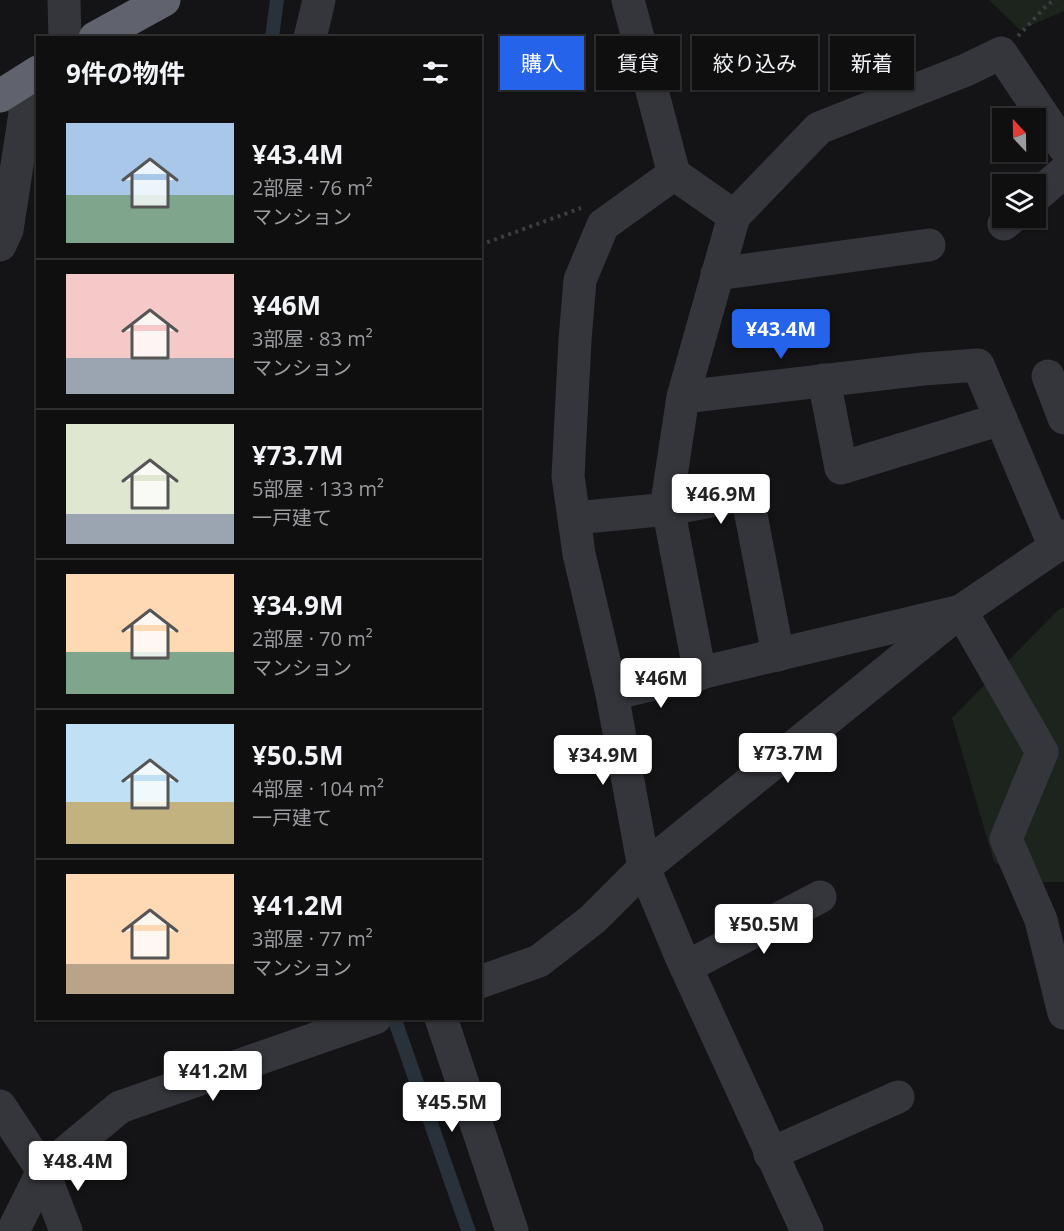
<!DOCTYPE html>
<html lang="ja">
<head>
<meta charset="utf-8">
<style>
  :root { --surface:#0f0f10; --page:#181819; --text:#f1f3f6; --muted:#9b9c9f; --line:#2f2f30; --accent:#2563eb }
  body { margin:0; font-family:"Open Sans","Noto Sans JP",sans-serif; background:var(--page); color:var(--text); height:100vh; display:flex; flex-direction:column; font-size:22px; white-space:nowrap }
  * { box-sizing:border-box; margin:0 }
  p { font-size:20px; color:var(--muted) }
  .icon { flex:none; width:33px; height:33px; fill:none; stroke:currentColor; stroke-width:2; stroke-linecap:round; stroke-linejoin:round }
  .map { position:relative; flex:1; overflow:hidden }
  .details { position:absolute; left:36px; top:36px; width:446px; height:984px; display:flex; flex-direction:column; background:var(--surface); border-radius:0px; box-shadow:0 2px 4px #0004,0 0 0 2px var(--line) }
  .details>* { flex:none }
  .banner { position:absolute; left:500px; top:36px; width:474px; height:54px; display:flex; gap:12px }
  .needle { width:39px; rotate:338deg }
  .fabs { position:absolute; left:992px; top:108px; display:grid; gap:12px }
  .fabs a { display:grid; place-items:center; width:54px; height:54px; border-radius:0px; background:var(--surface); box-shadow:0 2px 4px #0004,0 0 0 2px var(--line); font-size:30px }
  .price { position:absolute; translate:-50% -51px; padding:0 14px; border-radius:6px; background:#fff; color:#222; font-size:20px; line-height:39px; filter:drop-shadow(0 2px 3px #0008) }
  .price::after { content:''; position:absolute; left:50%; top:36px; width:18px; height:14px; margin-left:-9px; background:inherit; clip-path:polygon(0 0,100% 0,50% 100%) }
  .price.selected { background:var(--accent); color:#fff }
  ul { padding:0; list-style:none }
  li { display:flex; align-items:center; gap:18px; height:150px; padding:0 30px }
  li+li { border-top:2px solid var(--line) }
  li span { display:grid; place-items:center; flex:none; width:168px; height:120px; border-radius:0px; color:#555 }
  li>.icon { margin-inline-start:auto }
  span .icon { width:72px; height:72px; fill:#fffc; stroke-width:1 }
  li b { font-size:26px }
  h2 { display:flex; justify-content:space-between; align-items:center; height:72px; padding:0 30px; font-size:26px }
  .chip { padding:0 21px; border-radius:0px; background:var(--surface); box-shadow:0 2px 4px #0004,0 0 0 2px var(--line); font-size:21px; line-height:54px }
  .chip.selected { background:var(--accent); color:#fff }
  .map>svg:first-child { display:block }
  .green { fill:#1c241d }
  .water { fill:#29323b }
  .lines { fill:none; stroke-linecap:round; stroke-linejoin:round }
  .path { stroke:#3b3d42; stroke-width:4; stroke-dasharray:3 4.5; stroke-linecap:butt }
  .minor { stroke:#35363b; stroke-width:33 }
  .highway { stroke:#60636d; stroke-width:33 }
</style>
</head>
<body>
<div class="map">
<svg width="1064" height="1231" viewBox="0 0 1064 1231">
  <rect width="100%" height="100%" fill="#141416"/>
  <!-- green -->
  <g class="green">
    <path d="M989,0H1064V11L1020,30Z"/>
    <path d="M1064,607V882H1038L1015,873L994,862L952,718L1058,610Z"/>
  </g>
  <!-- water -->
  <g class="water">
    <path d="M270,0H284L279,37H265Z"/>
    <path d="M387,1019H402L476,1231H461Z"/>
  </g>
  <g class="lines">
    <!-- path -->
    <g class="path">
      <path d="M1018,36L1048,4L1056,0"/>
      <path d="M480,245L581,208"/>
    </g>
    <!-- minor -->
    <g class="minor">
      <path d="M64,0L65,38"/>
      <path d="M628,0L674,174L603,225L580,280L575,340L568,476L579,554L612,694L644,868L680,954L807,1231"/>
      <path d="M310,38L319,0"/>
      <path d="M674,174L734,216"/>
      <path d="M1035,197L1064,172"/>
      <path d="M1004,224L1011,218"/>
      <path d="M0,245L7,230L26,107L11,89"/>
      <path d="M717,274L929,245"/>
      <path d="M1048,376L1064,418"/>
      <path d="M824,380L841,468L1001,419"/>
      <path d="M683,397L734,216L819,128L966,70L1001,53L1064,147"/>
      <path d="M575,518L669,509L747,494L778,655"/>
      <path d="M700,674L667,502L683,397L923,369L978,365L1055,547"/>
      <path d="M612,694L961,611L1042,752L1006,839L1041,920L1064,1013"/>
      <path d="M686,967L820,897"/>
      <path d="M480,982L539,961L593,919L644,868L961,611L1055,547L1064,536"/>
      <path d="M441,1018L512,1231"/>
      <path d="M0,1106L43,1171L66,1231"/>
      <path d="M770,1154L898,1097"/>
      <path d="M13,1231L43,1171L120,1107L375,1018"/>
    </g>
    <!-- highway -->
    <g class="highway">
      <path d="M95,38L164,0"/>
      <path d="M0,96L38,72"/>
    </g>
  </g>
</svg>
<div class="fabs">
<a><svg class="needle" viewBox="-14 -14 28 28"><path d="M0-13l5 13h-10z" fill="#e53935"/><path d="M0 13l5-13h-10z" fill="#9b9c9f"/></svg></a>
<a><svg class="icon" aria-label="layers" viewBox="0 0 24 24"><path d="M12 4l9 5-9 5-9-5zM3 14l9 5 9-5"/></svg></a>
</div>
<b class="price selected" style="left:781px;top:360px">¥43.4M</b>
<b class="price" style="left:721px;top:525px">¥46.9M</b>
<b class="price" style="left:661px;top:709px">¥46M</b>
<b class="price" style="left:788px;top:784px">¥73.7M</b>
<b class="price" style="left:603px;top:786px">¥34.9M</b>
<b class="price" style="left:764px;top:955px">¥50.5M</b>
<b class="price" style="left:213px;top:1102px">¥41.2M</b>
<b class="price" style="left:452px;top:1133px">¥45.5M</b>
<b class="price" style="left:78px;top:1192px">¥48.4M</b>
<div class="banner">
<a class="chip selected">購入</a>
<a class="chip">賃貸</a>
<a class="chip">絞り込み</a>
<a class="chip">新着</a>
</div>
<section class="details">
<h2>9件の物件<svg class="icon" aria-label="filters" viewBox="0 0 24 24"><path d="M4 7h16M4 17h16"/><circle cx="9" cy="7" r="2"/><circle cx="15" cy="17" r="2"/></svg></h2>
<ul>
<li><span style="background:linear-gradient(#a9c7e8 60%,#7fa58c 0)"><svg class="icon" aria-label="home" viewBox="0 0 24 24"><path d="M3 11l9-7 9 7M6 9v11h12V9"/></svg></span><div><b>¥43.4M</b><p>2部屋 · 76 m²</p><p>マンション</p></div></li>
<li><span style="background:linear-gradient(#f6c9c9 70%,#9aa5b1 0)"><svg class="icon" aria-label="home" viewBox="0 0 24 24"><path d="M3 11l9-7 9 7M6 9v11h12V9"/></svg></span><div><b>¥46M</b><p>3部屋 · 83 m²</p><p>マンション</p></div></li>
<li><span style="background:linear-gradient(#dfe7d0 75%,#9aa5b1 0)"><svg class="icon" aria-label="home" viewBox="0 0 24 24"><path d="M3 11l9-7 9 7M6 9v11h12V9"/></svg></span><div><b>¥73.7M</b><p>5部屋 · 133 m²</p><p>一戸建て</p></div></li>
<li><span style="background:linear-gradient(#ffd9b3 65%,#7fa58c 0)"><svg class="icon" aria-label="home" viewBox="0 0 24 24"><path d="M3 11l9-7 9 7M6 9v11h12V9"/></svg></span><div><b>¥34.9M</b><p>2部屋 · 70 m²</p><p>マンション</p></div></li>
<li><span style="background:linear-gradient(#bfe0f5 65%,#c2b280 0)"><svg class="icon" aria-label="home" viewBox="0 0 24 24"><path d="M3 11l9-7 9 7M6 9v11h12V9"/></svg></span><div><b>¥50.5M</b><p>4部屋 · 104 m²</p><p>一戸建て</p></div></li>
<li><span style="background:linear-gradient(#ffd9b3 75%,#b9a48a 0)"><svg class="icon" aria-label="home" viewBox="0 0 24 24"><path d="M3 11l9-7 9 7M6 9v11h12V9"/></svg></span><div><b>¥41.2M</b><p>3部屋 · 77 m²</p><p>マンション</p></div></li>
</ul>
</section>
</div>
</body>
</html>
